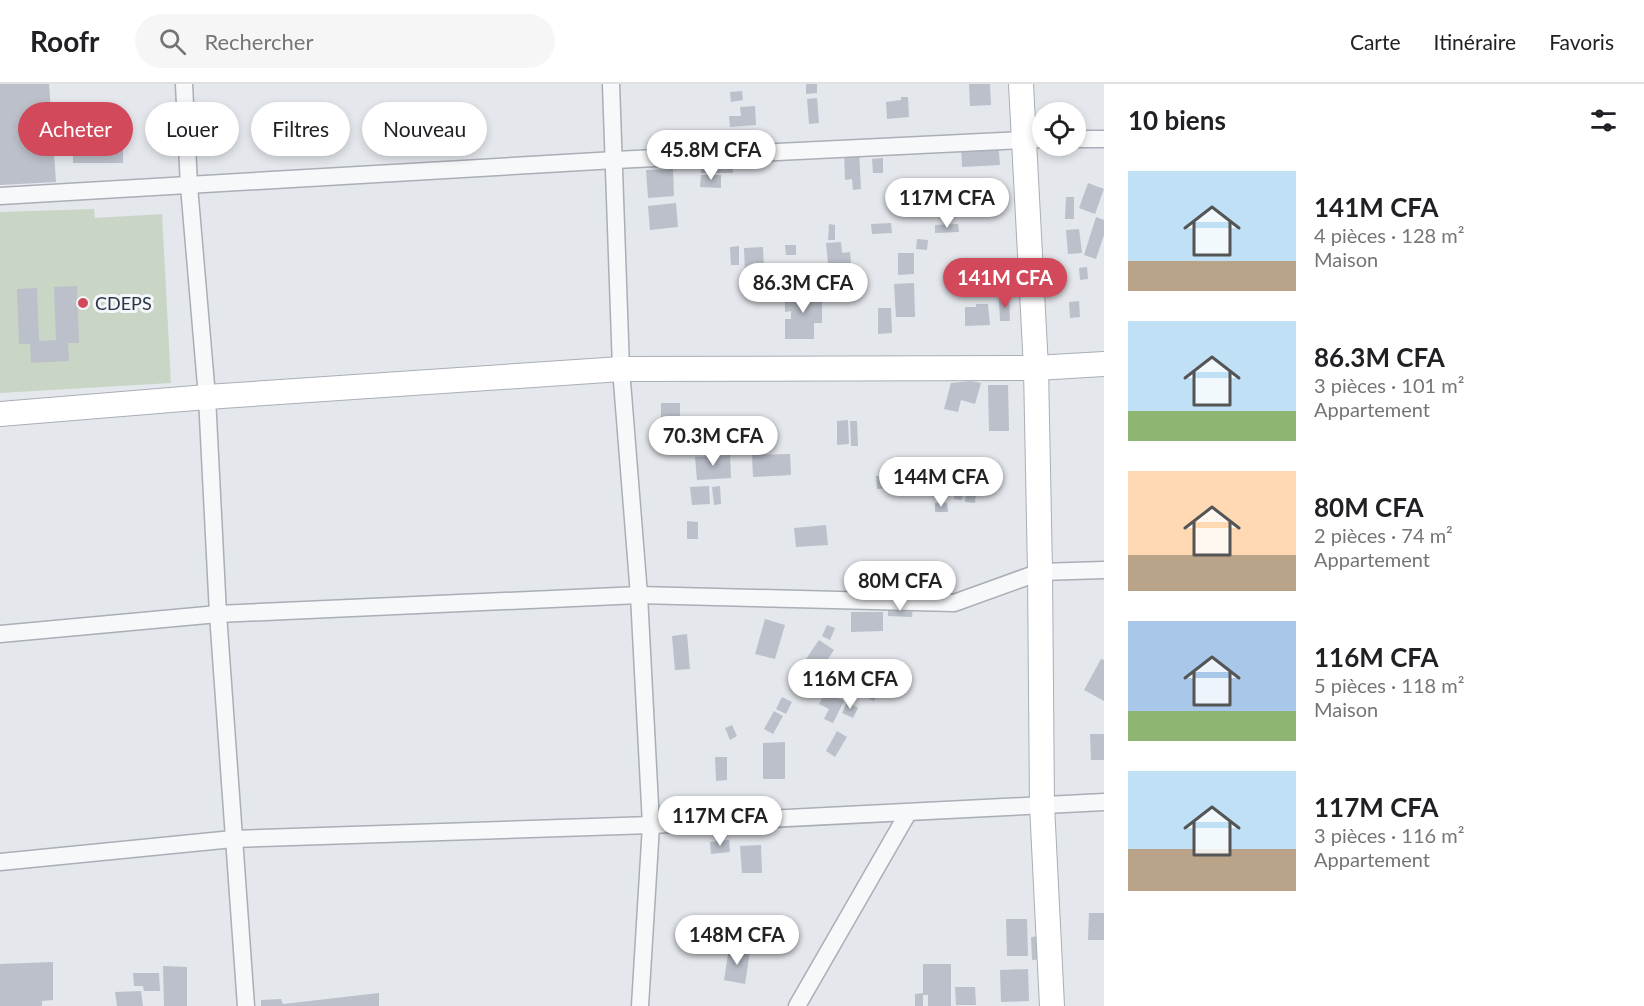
<!DOCTYPE html>
<html lang="fr">
<head>
<meta charset="utf-8">
<style>
  :root { --surface:#fff; --page:#f6f6f6; --text:#202124; --muted:#757577; --line:#e0e0e0; --accent:#d1495b }
  body { margin:0; font-family:Lato,sans-serif; background:var(--page); color:var(--text); height:100vh; display:flex; flex-direction:column; font-size:22px; white-space:nowrap }
  * { box-sizing:border-box; margin:0 }
  p { font-size:20px; color:var(--muted) }
  .icon { flex:none; width:33px; height:33px; fill:none; stroke:currentColor; stroke-width:2; stroke-linecap:round; stroke-linejoin:round }
  .map { position:relative; flex:1; overflow:hidden }
  .sheet { display:flex; flex-direction:column; background:var(--surface); width:540px }
  .sheet>* { flex:none }
  .banner { position:absolute; left:18px; top:18px; width:570px; height:54px; display:flex; gap:12px }
  .buttons { position:absolute; left:1032px; top:18px; display:grid; gap:12px }
  .buttons a { display:grid; place-items:center; width:54px; height:54px; border-radius:50%; background:var(--surface); box-shadow:0 3px 9px #0003; font-size:30px }
  .price { position:absolute; translate:-50% -51px; padding:0 14px; border-radius:21px; background:#fff; color:#222; font-size:20px; line-height:39px; filter:drop-shadow(0 2px 3px #0008) }
  .price::after { content:''; position:absolute; left:50%; top:36px; width:18px; height:14px; margin-left:-9px; background:inherit; clip-path:polygon(0 0,100% 0,50% 100%) }
  .price.selected { background:var(--accent); color:#fff }
  ul { padding:0; list-style:none }
  li { display:flex; align-items:center; gap:18px; height:150px; padding:0 24px }
  li span { display:grid; place-items:center; flex:none; width:168px; height:120px; border-radius:0px; color:#555 }
  li>.icon { margin-inline-start:auto }
  span .icon { width:72px; height:72px; fill:#fffc; stroke-width:1 }
  li b { font-size:26px }
  h2 { display:flex; justify-content:space-between; align-items:center; height:72px; padding:0 24px; font-size:26px }
  .tag { padding:0 21px; border-radius:27px; background:var(--surface); box-shadow:0 3px 9px #0003; font-size:21px; line-height:54px }
  .tag.selected { background:var(--accent); color:#fff }
  header { display:flex; align-items:center; gap:36px; box-sizing:border-box; height:84px; padding:0 30px; background:var(--surface); border-bottom:2px solid var(--line) }
  header strong { font-size:28px }
  nav { display:flex; gap:33px; margin-inline-start:auto; font-size:21px }
  .search { width:420px; height:54px; background:var(--page); display:flex; align-items:center; gap:15px; box-sizing:border-box; padding:0 21px; border-radius:33px; color:var(--muted); font-size:22px }
  main { display:flex; flex:1; min-height:0 }
  .map>svg:first-child { display:block }
  .green { fill:#c9d6c5 }
  .building { fill:#bbc0ca }
  .lines { fill:none; stroke-linecap:round; stroke-linejoin:round }
  .street-casing { stroke:#a9aeb7; stroke-width:19 }
  .secondary-casing { stroke:#a9aeb7; stroke-width:26 }
  .street { stroke:#f7f8fa; stroke-width:16 }
  .secondary { stroke:#fff; stroke-width:24 }
  .poi-dot { fill:#d1495b; stroke:#f4f6f9; stroke-width:2 }
  .labels { text-anchor:middle; dominant-baseline:central; stroke-width:6; stroke-linejoin:round; paint-order:stroke }
  .poi-label { font-size:18px; fill:#2b3445; stroke:#f4f6f9; text-anchor:start }
</style>
</head>
<body>
<header>
<strong>Roofr</strong>
<div class="search"><svg class="icon" aria-label="search" viewBox="0 0 24 24"><circle cx="10" cy="10" r="6"/><path d="M15 15l6 6"/></svg>Rechercher</div>
<nav><a>Carte</a><a>Itinéraire</a><a>Favoris</a></nav>
</header>
<main>
<div class="map">
<svg width="1104" height="922" viewBox="0 0 1104 922">
  <rect width="100%" height="100%" fill="#e4e7ec"/>
  <!-- green -->
  <path class="green" d="M94,125L95,134L162,130L171,299L0,309V128Z"/>
  <!-- building -->
  <g class="building">
    <path d="M0,0H49L56,98L0,101Z"/>
    <path d="M806,0H817V9L806,10Z"/>
    <path d="M969,0H990L991,21L970,22Z"/>
    <path d="M742,7L743,16L731,18L730,8Z"/>
    <path d="M901,13H908L909,33L887,35L886,18L901,16Z"/>
    <path d="M817,14L819,39L809,40L807,15Z"/>
    <path d="M755,22L756,41L730,43L729,32H741L740,23Z"/>
    <path d="M123,56V79H73V62Z"/>
    <path d="M998,57L1000,81L962,83L961,60Z"/>
    <path d="M859,66L861,105L853,106L852,95L845,96L844,67Z"/>
    <path d="M883,74V89H873L872,75Z"/>
    <rect x="701" y="75" width="32" height="14"/>
    <path d="M673,85L674,112L648,114L646,86Z"/>
    <path d="M701,91H721V104L700,103Z"/>
    <path d="M1088,99L1104,105L1095,130L1079,124Z"/>
    <path d="M940,102H959V112L940,113Z"/>
    <path d="M1066,113H1074V135H1065Z"/>
    <path d="M676,119L678,143L650,146L648,122Z"/>
    <path d="M1096,133L1104,136V151L1096,175L1084,171Z"/>
    <path d="M891,139L892,149L872,150L871,140Z"/>
    <path d="M829,140L835,141V156H828Z"/>
    <path d="M958,140L959,148L935,149V141Z"/>
    <path d="M1079,145L1082,169L1068,170L1066,146Z"/>
    <path d="M917,155L928,156L927,166L916,165Z"/>
    <path d="M841,158L842,169L850,168L852,191L835,193L834,188L829,189L826,159Z"/>
    <path d="M785,161H796V171H786Z"/>
    <path d="M739,162V181H731L730,163Z"/>
    <path d="M763,163L764,186L745,187L744,164Z"/>
    <path d="M898,169H914V190L898,191Z"/>
    <path d="M1087,183L1088,195L1080,196L1079,184Z"/>
    <path d="M914,199L915,233H896L894,200Z"/>
    <path d="M77,202L79,259H68L69,277L31,279L30,260H19L17,205L37,204L39,257L56,256L54,203Z"/>
    <path d="M785,208H822V239H814V255H785V235H791V227L785,228Z"/>
    <path d="M1009,213L1010,237H1000L999,214Z"/>
    <path d="M1079,217L1080,233L1070,234L1069,218Z"/>
    <path d="M976,220H988L990,241L965,242V223H976Z"/>
    <path d="M878,224H891L892,249L878,250Z"/>
    <path d="M971,297L981,299L975,320L961,316L958,328L944,325L951,299Z"/>
    <path d="M988,301H1008L1009,347H989Z"/>
    <rect x="661" y="319" width="19" height="44"/>
    <path d="M848,336L849,360L837,361V337Z"/>
    <path d="M850,337H857L858,362H851Z"/>
    <path d="M790,370L791,391L753,393L752,371Z"/>
    <path d="M730,371L731,394L697,396L695,373Z"/>
    <path d="M958,385L966,387L962,416L954,415Z"/>
    <path d="M968,386L978,387L975,419L965,418Z"/>
    <path d="M902,391V403L877,405L876,392Z"/>
    <path d="M709,402L710,420L692,421L690,403Z"/>
    <path d="M720,402L721,420L714,421L712,403Z"/>
    <path d="M935,419H947L948,428H935Z"/>
    <path d="M687,437L698,438V455H687Z"/>
    <path d="M826,441L828,461L796,463L794,444Z"/>
    <path d="M888,523H913L912,533L888,532Z"/>
    <path d="M851,528H883V547L851,548Z"/>
    <path d="M765,535L785,541L775,575L755,570Z"/>
    <path d="M827,541L835,544L830,556L822,552Z"/>
    <path d="M687,550L690,585L675,586L672,552Z"/>
    <path d="M819,556L834,566L817,591L802,581Z"/>
    <path d="M1101,575L1104,576V617L1084,606Z"/>
    <path d="M859,597L879,607L874,617L853,607Z"/>
    <path d="M825,608L844,617L833,639L824,635L829,625L819,620Z"/>
    <path d="M782,613L792,618L786,630L776,625Z"/>
    <path d="M847,618L858,624L853,634L842,629Z"/>
    <path d="M774,627L783,632L773,650L764,645Z"/>
    <path d="M732,641L737,652L730,656L725,644Z"/>
    <path d="M837,647L847,653L835,673L826,667Z"/>
    <path d="M1090,650H1104V676H1091Z"/>
    <path d="M785,658V695H763V659Z"/>
    <path d="M715,673H727V696L716,697Z"/>
    <path d="M729,756L730,768L711,770L710,758Z"/>
    <path d="M761,761L762,789H742L740,762Z"/>
    <path d="M1089,829H1104V856H1088Z"/>
    <path d="M1006,835H1027L1028,872H1007Z"/>
    <path d="M1042,852L1043,875L1032,876L1031,853Z"/>
    <path d="M729,864L750,867L745,900L724,896Z"/>
    <path d="M53,878V916L42,917V922H0V880Z"/>
    <path d="M923,880H951V922H928V911H923Z"/>
    <path d="M163,882L187,883V922H164Z"/>
    <path d="M1028,885L1029,917L1001,918L1000,886Z"/>
    <path d="M133,889H159L160,907H144L143,902H134Z"/>
    <path d="M955,903H975L976,921H956Z"/>
    <path d="M141,907L143,922H117L115,908Z"/>
    <path d="M379,909V922H261V916L281,915L283,920Z"/>
    <path d="M923,909V922H915V910Z"/>
  </g>
  <g class="lines">
    <defs>
      <g id="street">
        <path d="M184,0L189,102L207,313L218,530L246,922"/>
        <path d="M611,0L621,285L639,511L651,741L640,922"/>
        <path d="M1076,55H1104"/>
        <path d="M0,112L615,76L1042,55"/>
        <path d="M0,550L218,530L639,511L954,519L1040,488L1104,486"/>
        <path d="M0,778L233,755L651,741L1104,718"/>
        <path d="M797,922L908,729"/>
      </g>
      <g id="secondary">
        <path d="M1021,0L1036,284L1040,488L1042,721L1052,922"/>
        <path d="M0,330L207,313L621,285L1036,284L1104,280"/>
      </g>
    </defs>
    <!-- street casing -->
    <use href="#street" class="street-casing"/>
    <!-- secondary casing -->
    <use href="#secondary" class="secondary-casing"/>
    <!-- street -->
    <use href="#street" class="street"/>
    <!-- secondary -->
    <use href="#secondary" class="secondary"/>
  </g>
  <!-- markers -->
  <circle class="poi-dot" cx="83" cy="219" r="6"/>
  <g class="labels">
    <!-- poi labels -->
    <g class="poi-label">
      <text x="95" y="219">CDEPS</text>
    </g>
  </g>
</svg>
<div class="buttons">
<a><svg class="icon" aria-label="locate" viewBox="0 0 24 24"><circle cx="12" cy="12" r="6"/><path d="M12 2v4M12 18v4M2 12h4M18 12h4"/></svg></a>
</div>
<b class="price" style="left:711px;top:97px">45.8M CFA</b>
<b class="price" style="left:947px;top:145px">117M CFA</b>
<b class="price selected" style="left:1005px;top:225px">141M CFA</b>
<b class="price" style="left:803px;top:230px">86.3M CFA</b>
<b class="price" style="left:713px;top:383px">70.3M CFA</b>
<b class="price" style="left:941px;top:424px">144M CFA</b>
<b class="price" style="left:900px;top:528px">80M CFA</b>
<b class="price" style="left:850px;top:626px">116M CFA</b>
<b class="price" style="left:720px;top:763px">117M CFA</b>
<b class="price" style="left:737px;top:882px">148M CFA</b>
<div class="banner">
<a class="tag selected">Acheter</a>
<a class="tag">Louer</a>
<a class="tag">Filtres</a>
<a class="tag">Nouveau</a>
</div>
</div>
<section class="sheet">
<h2>10 biens<svg class="icon" aria-label="filters" viewBox="0 0 24 24"><path d="M4 7h16M4 17h16"/><circle cx="9" cy="7" r="2"/><circle cx="15" cy="17" r="2"/></svg></h2>
<ul>
<li><span style="background:linear-gradient(#bfe0f5 75%,#b9a48a 0)"><svg class="icon" aria-label="home" viewBox="0 0 24 24"><path d="M3 11l9-7 9 7M6 9v11h12V9"/></svg></span><div><b>141M CFA</b><p>4 pièces · 128 m²</p><p>Maison</p></div></li>
<li><span style="background:linear-gradient(#bfe0f5 75%,#8fb573 0)"><svg class="icon" aria-label="home" viewBox="0 0 24 24"><path d="M3 11l9-7 9 7M6 9v11h12V9"/></svg></span><div><b>86.3M CFA</b><p>3 pièces · 101 m²</p><p>Appartement</p></div></li>
<li><span style="background:linear-gradient(#ffd9b3 70%,#b9a48a 0)"><svg class="icon" aria-label="home" viewBox="0 0 24 24"><path d="M3 11l9-7 9 7M6 9v11h12V9"/></svg></span><div><b>80M CFA</b><p>2 pièces · 74 m²</p><p>Appartement</p></div></li>
<li><span style="background:linear-gradient(#a9c7e8 75%,#8fb573 0)"><svg class="icon" aria-label="home" viewBox="0 0 24 24"><path d="M3 11l9-7 9 7M6 9v11h12V9"/></svg></span><div><b>116M CFA</b><p>5 pièces · 118 m²</p><p>Maison</p></div></li>
<li><span style="background:linear-gradient(#bfe0f5 65%,#b9a48a 0)"><svg class="icon" aria-label="home" viewBox="0 0 24 24"><path d="M3 11l9-7 9 7M6 9v11h12V9"/></svg></span><div><b>117M CFA</b><p>3 pièces · 116 m²</p><p>Appartement</p></div></li>
</ul>
</section>
</main>
</body>
</html>
